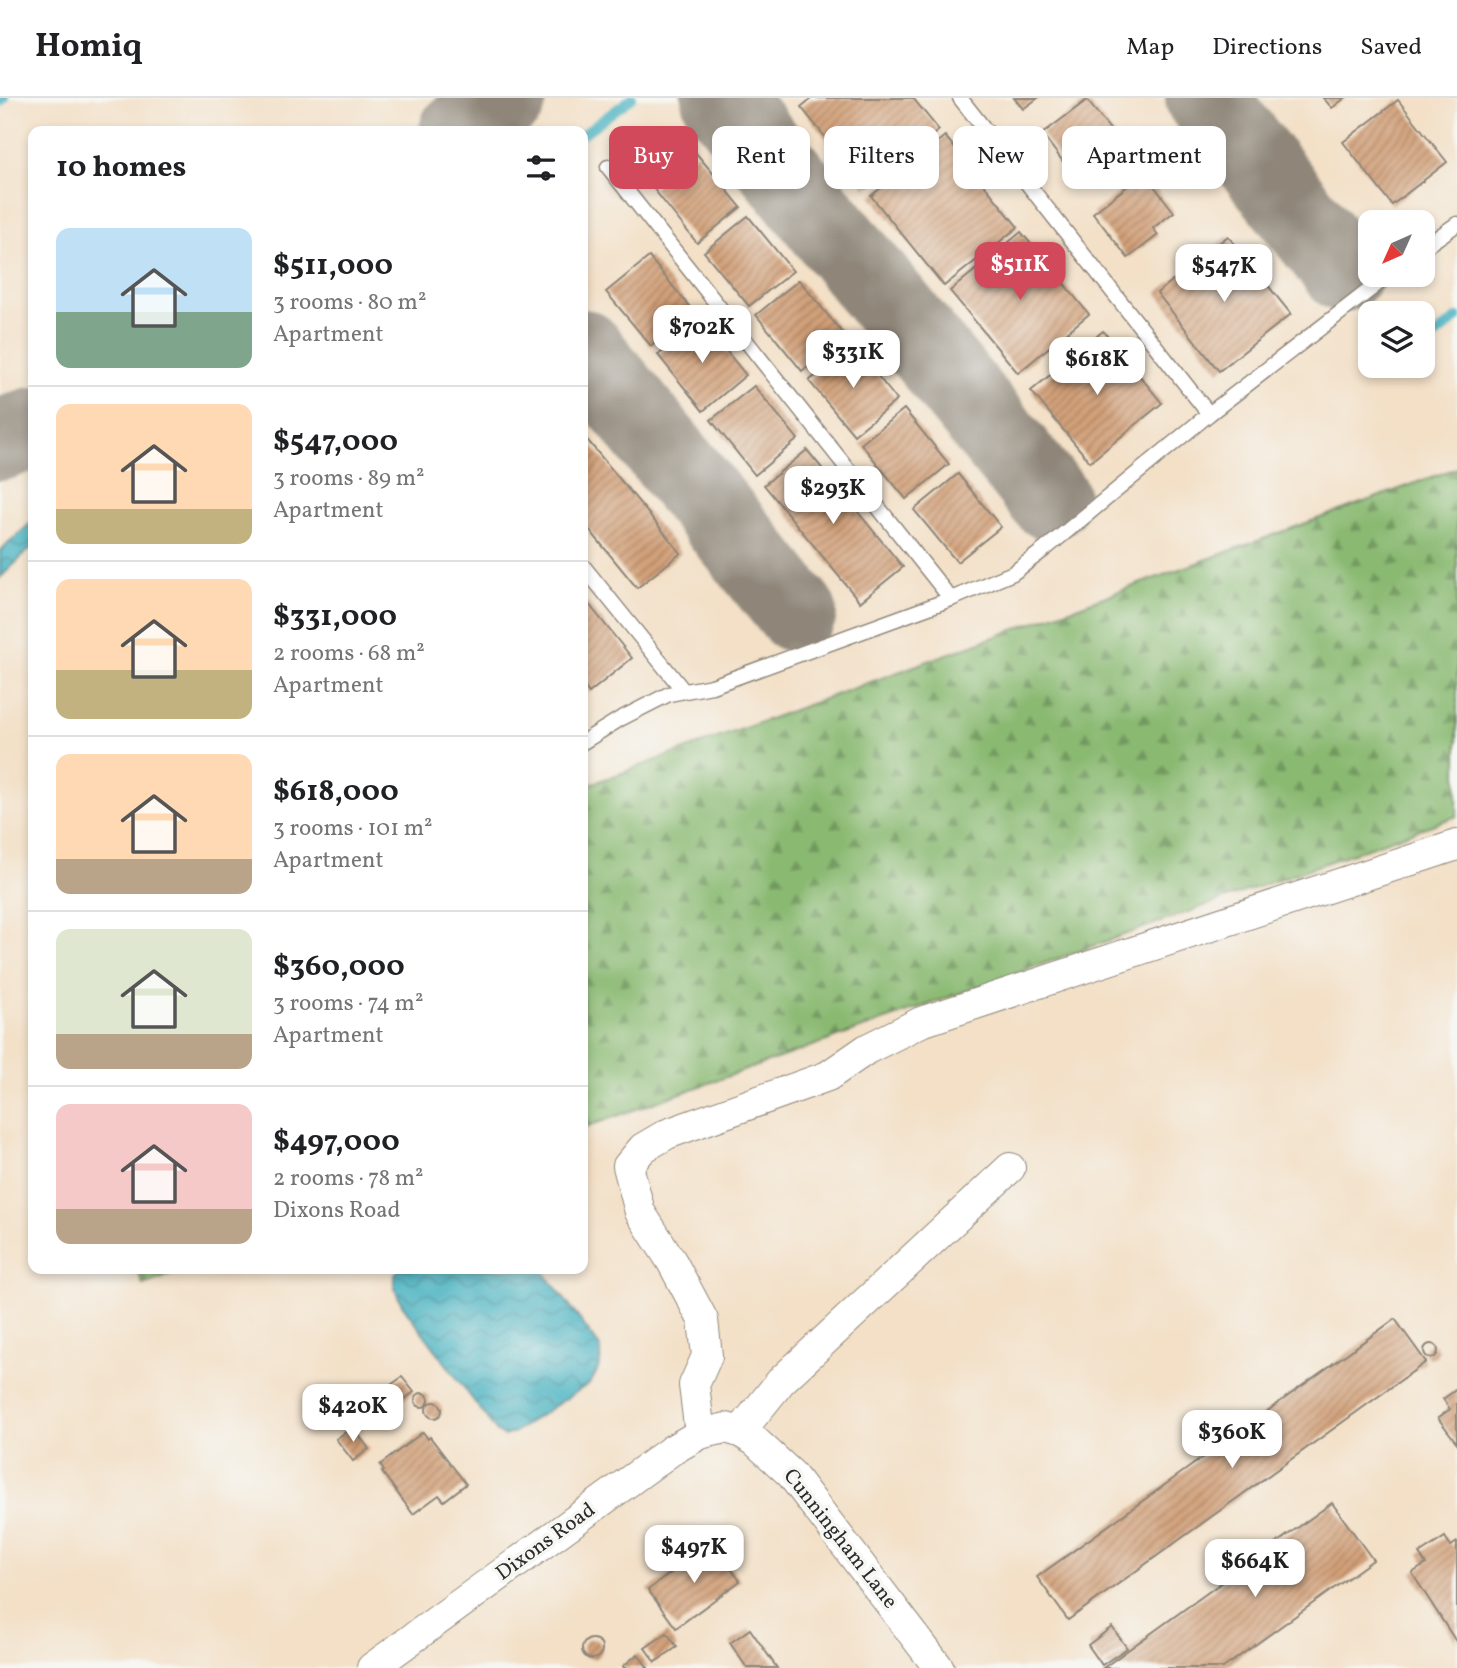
<!DOCTYPE html>
<html lang="en">
<head>
<meta charset="utf-8">
<style>
  :root { --surface:#fff; --page:#f6f6f6; --text:#202124; --muted:#757577; --line:#e0e0e0; --accent:#d1495b }
  body { margin:0; font-family:Vollkorn,serif; background:var(--page); color:var(--text); height:100vh; display:flex; flex-direction:column; font-size:26px; white-space:nowrap }
  * { box-sizing:border-box; margin:0 }
  p { font-size:23px; color:var(--muted) }
  .icon { flex:none; width:38px; height:38px; fill:none; stroke:currentColor; stroke-width:2; stroke-linecap:round; stroke-linejoin:round }
  .map { position:relative; flex:1; overflow:hidden }
  .drawer { position:absolute; left:28px; top:28px; width:560px; height:1148px; display:flex; flex-direction:column; background:var(--surface); border-radius:14px; box-shadow:0 4px 10px #0003 }
  .drawer>* { flex:none }
  .guide { position:absolute; left:609px; top:28px; width:665px; height:63px; display:flex; gap:14px }
  .needle { width:46px; rotate:225deg }
  .buttons { position:absolute; left:1358px; top:112px; display:grid; gap:14px }
  .buttons a { display:grid; place-items:center; width:77px; height:77px; border-radius:14px; background:var(--surface); box-shadow:0 4px 10px #0003; font-size:35px }
  .price { position:absolute; translate:-50% -60px; padding:0 16px; border-radius:14px; background:#fff; color:#222; font-size:23px; line-height:46px; filter:drop-shadow(0 2px 4px #0008) }
  .price::after { content:''; position:absolute; left:50%; top:42px; width:21px; height:16px; margin-left:-10px; background:inherit; clip-path:polygon(0 0,100% 0,50% 100%) }
  .price.on { background:var(--accent); color:#fff }
  ul { padding:0; list-style:none }
  li { display:flex; align-items:center; gap:21px; height:175px; padding:0 28px }
  li+li { border-top:2px solid var(--line) }
  li span { display:grid; place-items:center; flex:none; width:196px; height:140px; border-radius:14px; color:#555 }
  li>.icon { margin-inline-start:auto }
  span .icon { width:84px; height:84px; fill:#fffc; stroke-width:1 }
  li b { font-size:30px }
  h2 { display:flex; justify-content:space-between; align-items:center; height:84px; padding:0 28px; font-size:30px }
  .chip { padding:0 24px; border-radius:14px; background:var(--surface); box-shadow:0 4px 10px #0003; font-size:24px; line-height:63px }
  .chip.on { background:var(--accent); color:#fff }
  header { display:flex; align-items:center; gap:42px; box-sizing:border-box; height:98px; padding:0 35px; background:var(--surface); border-bottom:2px solid var(--line) }
  header strong { font-size:33px }
  nav { display:flex; gap:38px; margin-inline-start:auto; font-size:24px }
  .map>svg:first-child { display:block }
  .forest { fill:url(#forest-firs); stroke:#5a724e; stroke-width:2 }
  .water { fill:url(#water-waves); stroke:#376e76; stroke-width:2 }
  .lines { fill:none; stroke-linecap:round; stroke-linejoin:round }
  .stream { stroke:#43b0c0; stroke-width:10 }
  .taxiway { stroke:#8f8679; stroke-width:82 }
  .building { fill:url(#building-hatch) }
  .lane-casing { stroke:#8f8679; stroke-width:17 }
  .street-casing { stroke:#8f8679; stroke-width:32 }
  .lane { stroke:#fff; stroke-width:14 }
  .street { stroke:#fff; stroke-width:30 }
  .labels { text-anchor:middle; dominant-baseline:central; stroke-width:7; stroke-linejoin:round; paint-order:stroke }
  .street-label { font-size:21px; fill:#2b2b2b; stroke:#f6f6f2 }
</style>
</head>
<body>
<header>
<strong>Homiq</strong>
<nav><a>Map</a><a>Directions</a><a>Saved</a></nav>
</header>
<div class="map">
<svg width="1457" height="1570" viewBox="0 0 1457 1570">
  <defs>
    <pattern id="forest-firs" width="22" height="20" patternUnits="userSpaceOnUse" patternTransform="scale(1.75)"><rect width="22" height="20" fill="#8aba72"/><path d="M5 1l3.5 6h-7zM16 11l3.5 6h-7z" fill="#71975e"/></pattern>
    <pattern id="water-waves" width="16" height="10" patternUnits="userSpaceOnUse" patternTransform="scale(1.75)"><rect width="16" height="10" fill="#43b0c0"/><path d="M0 5q4-4 8 0t8 0" fill="none" stroke="#388f9c"/></pattern>
    <pattern id="building-hatch" width="6" height="6" patternUnits="userSpaceOnUse" patternTransform="scale(1.75)"><rect width="6" height="6" fill="#d2a079"/><path d="M-1 1l2-2M0 6l6-6M5 7l2-2" fill="none" stroke="#ab8363"/></pattern>
  </defs>
  <rect width="100%" height="100%" fill="#f6f6f2"/>
  <filter id="ink" filterUnits="userSpaceOnUse"><feTurbulence type="fractalNoise" baseFrequency=".0143" numOctaves="2"/><feDisplacementMap in="SourceGraphic" scale="14" xChannelSelector="R" yChannelSelector="G"/><feConvolveMatrix kernelMatrix="1 2 1 2 8 2 1 2 1" color-interpolation-filters="sRGB"/></filter>
  <filter id="wash" filterUnits="userSpaceOnUse"><feTurbulence type="fractalNoise" baseFrequency=".00686" numOctaves="4" result="noise"/><feDisplacementMap in="SourceGraphic" scale="28" xChannelSelector="R" yChannelSelector="G"/><feGaussianBlur stdDeviation="1.57" result="paint"/><feColorMatrix in="noise" values="0 0 0 0 0 0 0 0 0 0 0 0 0 0 0 0 0 1.4 0 .05"/><feComposite in="paint" operator="in"/></filter>
  <g filter="url(#wash)">
    <rect width="100%" height="100%" fill="#f3e0c7"/>
    <!-- forest -->
    <g class="forest">
      <path d="M1457,370V718L583,1030V689Z"/>
      <path d="M137,1171H187L143,1187Z"/>
    </g>
    <!-- water -->
    <g class="water">
      <path d="M33,423V448L0,480V453Z"/>
      <path d="M399,1171H542L600,1249C603,1263 598,1273 590,1285L513,1335L504,1338L497,1334L403,1208C397,1196 388,1182 399,1171Z"/>
    </g>
    <g class="lines">
      <!-- stream -->
      <g class="stream">
        <path d="M0,4L4,0"/>
        <path d="M583,36L632,0"/>
        <path d="M1423,248L1457,220"/>
        <path d="M1388,276L1398,268"/>
      </g>
      <!-- taxiway -->
      <g class="taxiway">
        <path d="M722,0L1049,401"/>
        <path d="M1206,0L1343,173"/>
        <path d="M460,33L506,0"/>
        <path d="M583,252L796,514"/>
        <path d="M0,342L33,330"/>
      </g>
    </g>
    <g id="blocks">
      <!-- building -->
      <g class="building">
        <path d="M812,0H913L939,32L866,90L801,9Z"/>
        <path d="M1014,0H1038L1023,11Z"/>
        <path d="M1323,0H1345L1332,10Z"/>
        <path d="M1087,2L1123,48L1078,83L1042,36Z"/>
        <path d="M1398,2L1447,64L1392,107L1343,44Z"/>
        <path d="M945,38L1018,129L944,188L871,98Z"/>
        <path d="M696,55L741,109L697,145L653,90Z"/>
        <path d="M1144,75L1174,114L1153,130L1158,137L1128,160L1093,115Z"/>
        <path d="M748,118L793,173L749,208L704,154Z"/>
        <path d="M1021,134L1089,216L1018,275L950,193Z"/>
        <path d="M1228,138L1291,216L1219,273L1157,195Z"/>
        <path d="M649,159L694,214L651,248L606,194Z"/>
        <path d="M799,182L845,238L802,273L756,217Z"/>
        <path d="M701,222L746,277L703,313L658,257Z"/>
        <path d="M1103,233L1162,305L1090,364L1031,293Z"/>
        <path d="M853,247L897,302L854,337L809,283Z"/>
        <path d="M754,288L798,341L755,377L711,322Z"/>
        <path d="M904,311L949,366L906,401L861,346Z"/>
        <path d="M584,338L681,455L637,490L583,424Z"/>
        <path d="M807,352L903,469L860,504L764,387Z"/>
        <path d="M958,376L1001,429L957,464L914,412Z"/>
        <path d="M588,505L632,560L589,595L583,587V510Z"/>
        <path d="M1395,1221L1426,1264L1068,1522L1037,1479Z"/>
        <circle cx="1431" cy="1253" r="7"/>
        <path d="M402,1279L414,1294L393,1310L381,1294Z"/>
        <path d="M1457,1291V1345L1438,1320L1450,1311L1443,1301Z"/>
        <circle cx="422" cy="1302" r="7"/>
        <circle cx="434" cy="1312" r="8"/>
        <path d="M353,1329L369,1351L353,1363L336,1341Z"/>
        <path d="M423,1334L428,1341L430,1339L466,1386L444,1403L439,1397L413,1416L382,1374L384,1373L380,1367Z"/>
        <path d="M1332,1405L1373,1462L1223,1570H1103Z"/>
        <path d="M1445,1439L1451,1448L1457,1444V1545L1412,1475L1426,1466L1419,1456Z"/>
        <path d="M712,1444L740,1483L676,1530L648,1492Z"/>
        <path d="M1112,1529L1127,1550L1102,1567L1088,1547Z"/>
        <path d="M750,1531L777,1570H747L730,1545Z"/>
        <path d="M667,1535L677,1549L655,1564L645,1550Z"/>
        <circle cx="592" cy="1551" r="10"/>
        <path d="M638,1556L648,1570H624L623,1568Z"/>
      </g>
    </g>
  </g>
  <g filter="url(#ink)">
    <use href="#blocks" fill-opacity="0" stroke="#8f8679" stroke-width="2"/>
    <g class="lines">
      <defs>
        <g id="lane">
          <path d="M960,0L1209,316"/>
          <path d="M608,69L951,501"/>
          <path d="M1423,150L1457,126"/>
          <path d="M583,468L683,592"/>
          <path d="M583,644L620,621L669,596L712,588L951,501L1013,475L1045,451L1209,316L1389,177"/>
        </g>
        <g id="street">
          <path d="M740,1334L781,1283L1010,1070"/>
          <path d="M700,1336L694,1287L707,1258L703,1222L672,1164L640,1114L628,1068L643,1050L667,1036L828,978L867,951L921,924L1457,747"/>
          <path d="M372,1570L672,1352L700,1336L726,1330L740,1334L755,1343L791,1376L939,1570"/>
        </g>
      </defs>
      <!-- lane casing -->
      <use href="#lane" class="lane-casing"/>
      <!-- street casing -->
      <use href="#street" class="street-casing"/>
      <!-- lane -->
      <use href="#lane" class="lane"/>
      <!-- street -->
      <use href="#street" class="street"/>
    </g>
  </g>
  <g class="labels">
    <!-- street labels -->
    <g class="street-label">
      <text transform="translate(840 1441) rotate(52)">Cunningham Lane</text>
      <text transform="translate(546 1444) rotate(-36)">Dixons Road</text>
    </g>
  </g>
</svg>
<div class="buttons">
<a><svg class="needle" viewBox="-14 -14 28 28"><path d="M0-13l5 13h-10z" fill="#e53935"/><path d="M0 13l5-13h-10z" fill="#757577"/></svg></a>
<a><svg class="icon" aria-label="layers" viewBox="0 0 24 24"><path d="M12 4l9 5-9 5-9-5zM3 14l9 5 9-5"/></svg></a>
</div>
<b class="price on" style="left:1020px;top:204px">$511K</b>
<b class="price" style="left:1224px;top:206px">$547K</b>
<b class="price" style="left:702px;top:267px">$702K</b>
<b class="price" style="left:853px;top:292px">$331K</b>
<b class="price" style="left:1097px;top:299px">$618K</b>
<b class="price" style="left:833px;top:428px">$293K</b>
<b class="price" style="left:353px;top:1346px">$420K</b>
<b class="price" style="left:1232px;top:1372px">$360K</b>
<b class="price" style="left:694px;top:1487px">$497K</b>
<b class="price" style="left:1255px;top:1501px">$664K</b>
<div class="guide">
<a class="chip on">Buy</a>
<a class="chip">Rent</a>
<a class="chip">Filters</a>
<a class="chip">New</a>
<a class="chip">Apartment</a>
</div>
<section class="drawer">
<h2>10 homes<svg class="icon" aria-label="filters" viewBox="0 0 24 24"><path d="M4 7h16M4 17h16"/><circle cx="9" cy="7" r="2"/><circle cx="15" cy="17" r="2"/></svg></h2>
<ul>
<li><span style="background:linear-gradient(#bfe0f5 60%,#7fa58c 0)"><svg class="icon" aria-label="home" viewBox="0 0 24 24"><path d="M3 11l9-7 9 7M6 9v11h12V9"/></svg></span><div><b>$511,000</b><p>3 rooms · 80 m²</p><p>Apartment</p></div></li>
<li><span style="background:linear-gradient(#ffd9b3 75%,#c2b280 0)"><svg class="icon" aria-label="home" viewBox="0 0 24 24"><path d="M3 11l9-7 9 7M6 9v11h12V9"/></svg></span><div><b>$547,000</b><p>3 rooms · 89 m²</p><p>Apartment</p></div></li>
<li><span style="background:linear-gradient(#ffd9b3 65%,#c2b280 0)"><svg class="icon" aria-label="home" viewBox="0 0 24 24"><path d="M3 11l9-7 9 7M6 9v11h12V9"/></svg></span><div><b>$331,000</b><p>2 rooms · 68 m²</p><p>Apartment</p></div></li>
<li><span style="background:linear-gradient(#ffd9b3 75%,#b9a48a 0)"><svg class="icon" aria-label="home" viewBox="0 0 24 24"><path d="M3 11l9-7 9 7M6 9v11h12V9"/></svg></span><div><b>$618,000</b><p>3 rooms · 101 m²</p><p>Apartment</p></div></li>
<li><span style="background:linear-gradient(#dfe7d0 75%,#b9a48a 0)"><svg class="icon" aria-label="home" viewBox="0 0 24 24"><path d="M3 11l9-7 9 7M6 9v11h12V9"/></svg></span><div><b>$360,000</b><p>3 rooms · 74 m²</p><p>Apartment</p></div></li>
<li><span style="background:linear-gradient(#f6c9c9 75%,#b9a48a 0)"><svg class="icon" aria-label="home" viewBox="0 0 24 24"><path d="M3 11l9-7 9 7M6 9v11h12V9"/></svg></span><div><b>$497,000</b><p>2 rooms · 78 m²</p><p>Dixons Road</p></div></li>
</ul>
</section>
</div>
</body>
</html>
